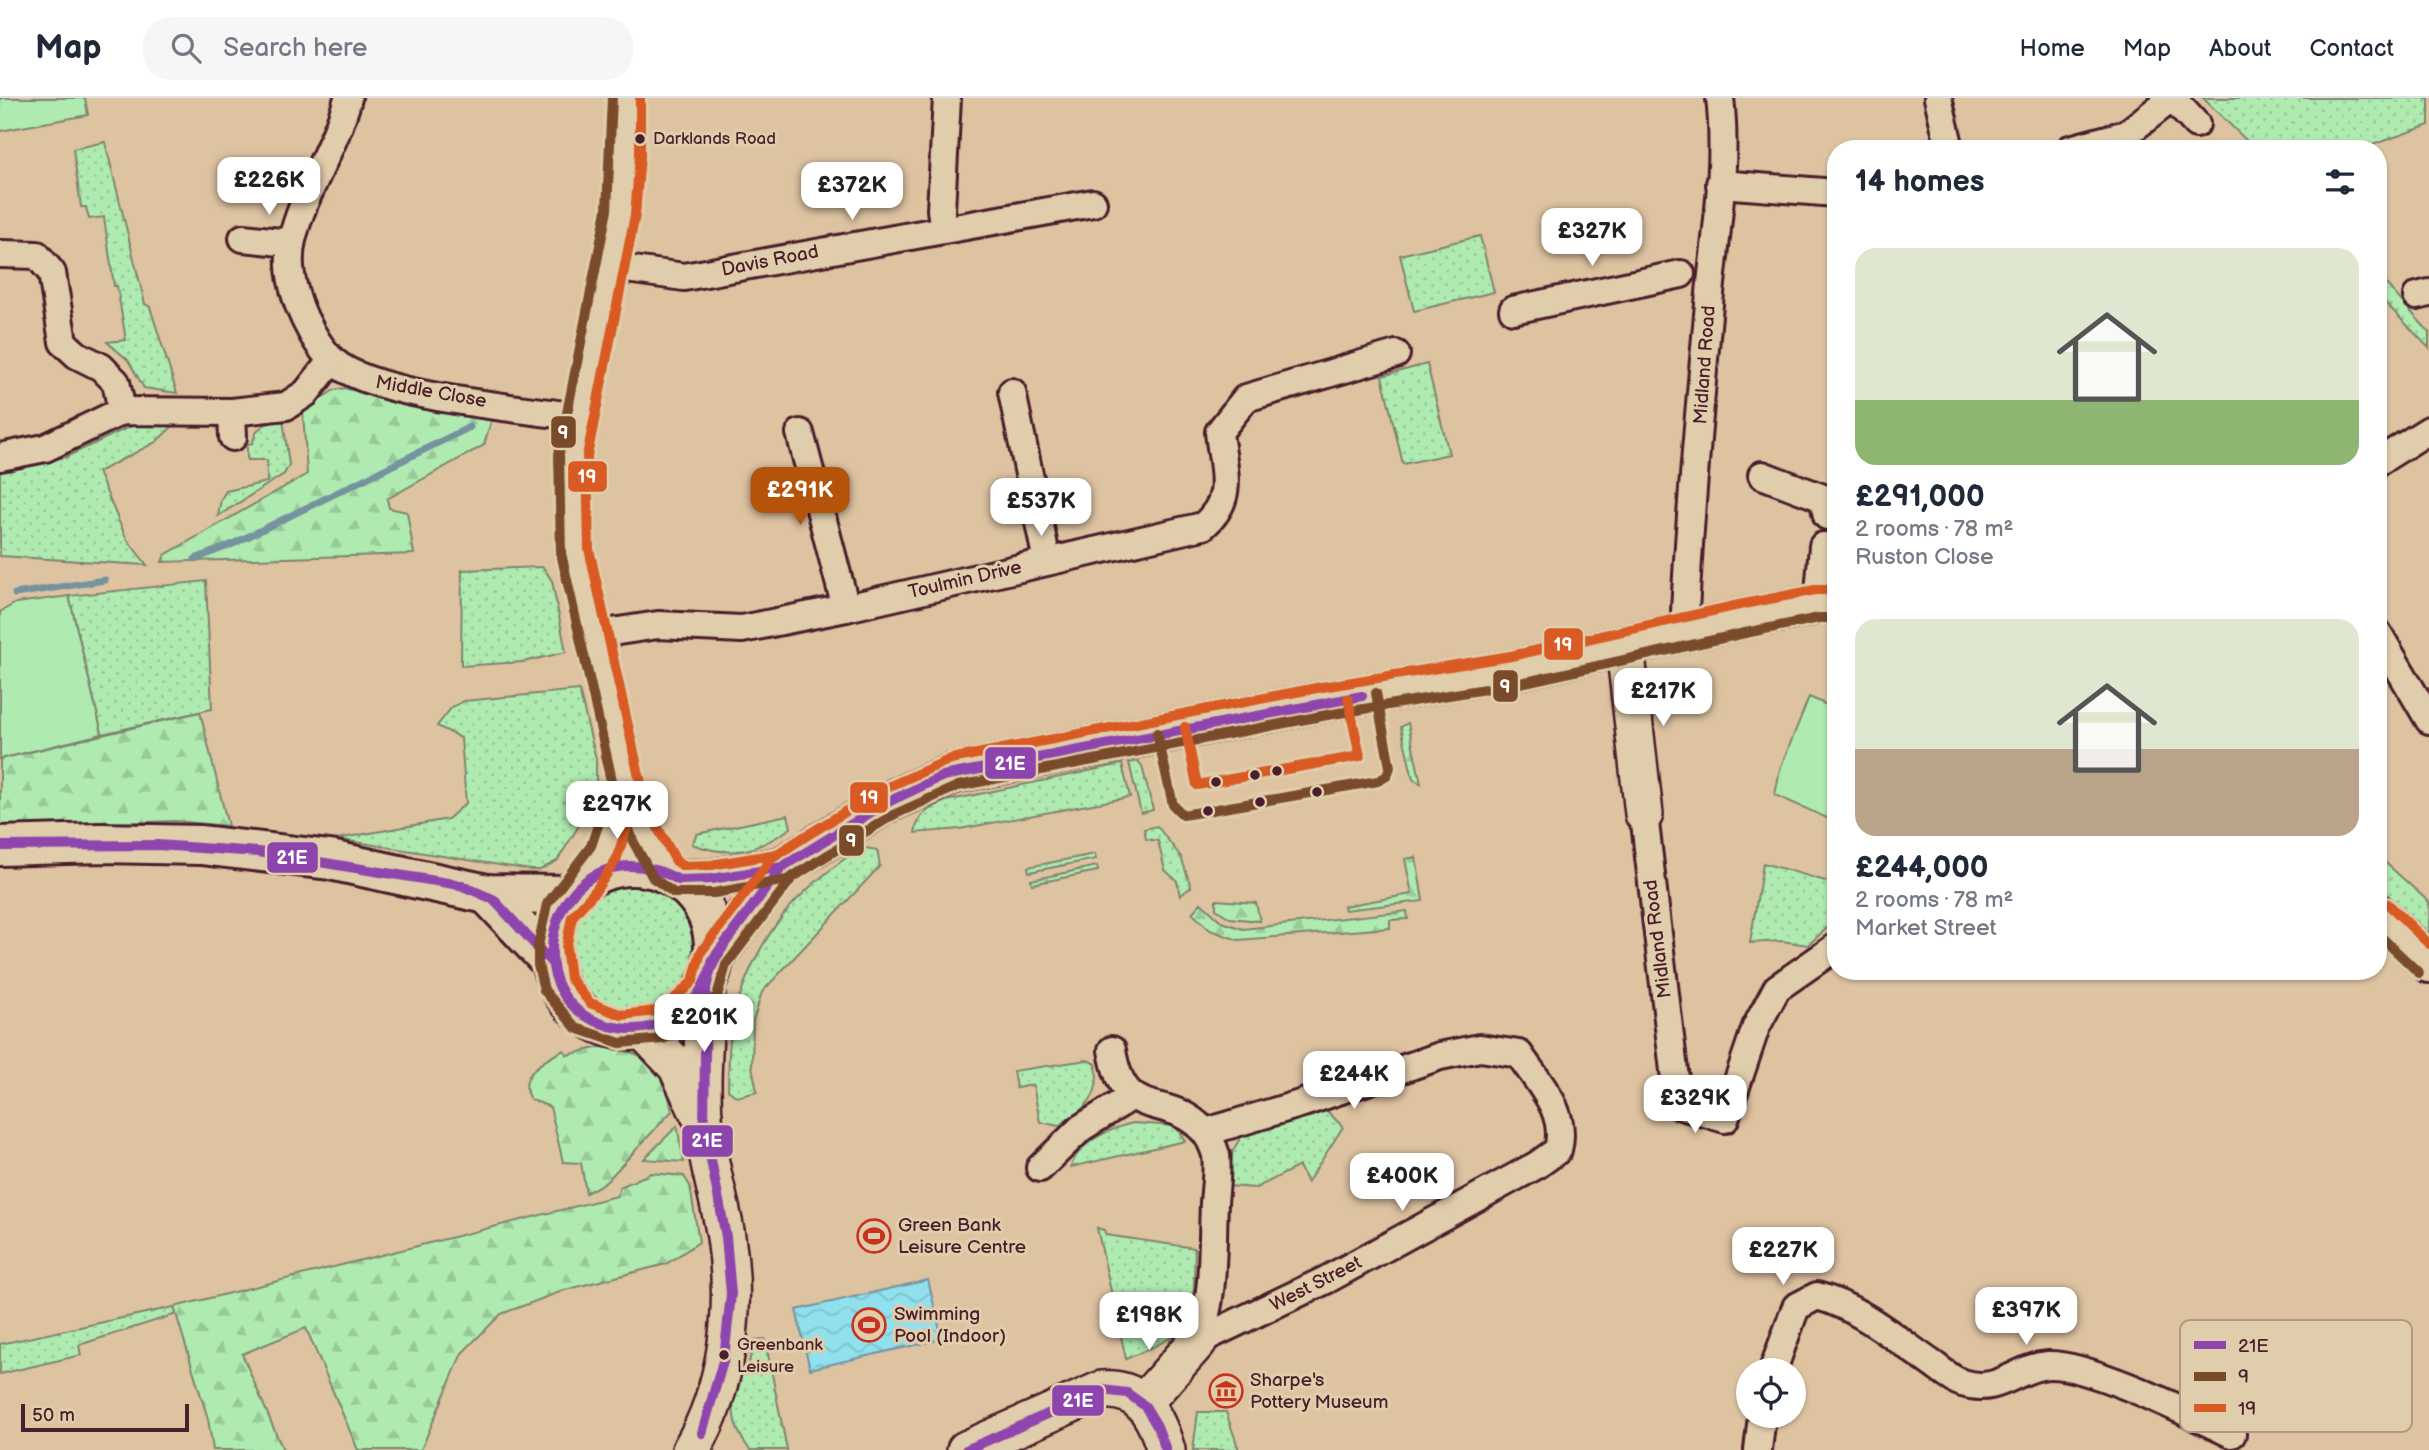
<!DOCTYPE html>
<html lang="en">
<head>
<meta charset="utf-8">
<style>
  :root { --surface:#fff; --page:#f6f6f7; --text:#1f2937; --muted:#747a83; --line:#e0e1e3; --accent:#b45309 }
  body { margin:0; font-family:"Balsamiq Sans",sans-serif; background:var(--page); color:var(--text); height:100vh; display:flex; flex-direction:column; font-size:26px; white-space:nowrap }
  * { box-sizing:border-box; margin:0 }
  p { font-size:23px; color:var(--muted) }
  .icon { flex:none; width:38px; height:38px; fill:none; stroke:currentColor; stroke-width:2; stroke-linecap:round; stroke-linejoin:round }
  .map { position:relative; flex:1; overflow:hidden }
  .side { position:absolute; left:1827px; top:42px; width:560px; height:840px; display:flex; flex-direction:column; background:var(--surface); border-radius:28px; box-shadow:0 2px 5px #0004 }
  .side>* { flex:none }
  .buttons { position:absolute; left:1736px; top:1260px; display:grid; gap:14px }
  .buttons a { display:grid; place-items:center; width:70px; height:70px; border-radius:50%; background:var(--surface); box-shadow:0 2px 5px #0004; font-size:35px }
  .scale { position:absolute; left:21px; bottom:18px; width:168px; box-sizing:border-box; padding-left:7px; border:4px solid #4a1f2b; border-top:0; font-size:19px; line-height:24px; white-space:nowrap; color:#4a1f2b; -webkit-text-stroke:5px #e0cdab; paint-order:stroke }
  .price { position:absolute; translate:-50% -60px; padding:0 16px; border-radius:14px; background:#fff; color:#222; font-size:23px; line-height:46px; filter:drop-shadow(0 2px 4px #0008) }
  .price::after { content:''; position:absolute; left:50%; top:42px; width:21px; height:16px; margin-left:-10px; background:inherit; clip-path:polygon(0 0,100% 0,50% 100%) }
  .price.active { background:var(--accent); color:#fff }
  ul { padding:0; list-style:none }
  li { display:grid; align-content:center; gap:14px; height:371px; padding:0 28px }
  li span { display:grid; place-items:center; height:217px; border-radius:21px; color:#555 }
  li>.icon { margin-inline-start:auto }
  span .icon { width:126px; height:126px; fill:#fffc; stroke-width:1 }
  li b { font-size:30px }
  h2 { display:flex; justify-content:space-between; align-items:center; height:84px; padding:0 28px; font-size:30px }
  header { display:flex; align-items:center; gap:42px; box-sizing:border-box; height:98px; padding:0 35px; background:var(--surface); border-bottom:2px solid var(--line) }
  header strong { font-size:33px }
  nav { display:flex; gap:38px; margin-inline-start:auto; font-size:24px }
  .search { width:490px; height:63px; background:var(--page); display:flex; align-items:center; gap:18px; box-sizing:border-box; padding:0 24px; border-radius:28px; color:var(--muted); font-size:26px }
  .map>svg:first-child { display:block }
  .grass { fill:url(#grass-dots); stroke:#7c856e; stroke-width:2 }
  .forest { fill:url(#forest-firs); stroke:#7c856e; stroke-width:2 }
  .garden { fill:#afebb1; stroke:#7c856e; stroke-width:2 }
  .water { fill:url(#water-waves); stroke:#74939f; stroke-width:2 }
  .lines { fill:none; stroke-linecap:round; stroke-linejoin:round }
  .stream { stroke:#74939f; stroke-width:7 }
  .street-casing { stroke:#4a1f2b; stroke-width:32 }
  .secondary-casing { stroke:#4a1f2b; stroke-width:42 }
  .primary-casing { stroke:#4a1f2b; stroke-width:44 }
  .street { stroke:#e0cdab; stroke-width:26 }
  .secondary { stroke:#e0cdab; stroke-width:37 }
  .primary { stroke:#e0cdab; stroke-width:38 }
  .bus-1-casing { stroke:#e0cdab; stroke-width:16 }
  .bus-2-casing { stroke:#e0cdab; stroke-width:16 }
  .bus-3-casing { stroke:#e0cdab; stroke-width:16 }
  .bus-1 { stroke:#8e44ad; stroke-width:10 }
  .bus-2 { stroke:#7a4b2a; stroke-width:10 }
  .bus-3 { stroke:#d95a23; stroke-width:10 }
  .bus-dot { fill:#4a1f2b; stroke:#e0cdab; stroke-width:2.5 }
  .labels { text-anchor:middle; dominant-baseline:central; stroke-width:6; stroke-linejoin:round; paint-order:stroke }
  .bus-label { font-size:17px; fill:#4a1f2b; stroke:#e0cdab; text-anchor:start }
  .street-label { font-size:19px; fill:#4a1f2b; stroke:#e0cdab }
  .poi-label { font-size:19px; fill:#4a1f2b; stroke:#e0cdab; text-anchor:start }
  .key { fill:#e0cdab; stroke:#b39985; stroke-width:2 }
  .key-label { font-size:19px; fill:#4a1f2b }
  .line-badge { stroke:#e0cdab; stroke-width:2.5 }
  .badge-label { font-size:19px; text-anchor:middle; font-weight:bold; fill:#fff }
</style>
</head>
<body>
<header>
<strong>Map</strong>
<div class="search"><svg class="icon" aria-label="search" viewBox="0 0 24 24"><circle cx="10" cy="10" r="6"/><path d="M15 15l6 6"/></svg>Search here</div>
<nav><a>Home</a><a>Map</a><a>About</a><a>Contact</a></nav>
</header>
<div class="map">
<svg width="2429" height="1352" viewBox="0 0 2429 1352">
  <defs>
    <pattern id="grass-dots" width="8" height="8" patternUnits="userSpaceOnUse" patternTransform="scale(1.75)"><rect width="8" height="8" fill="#afebb1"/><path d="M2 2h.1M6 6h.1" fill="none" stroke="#98c998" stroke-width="1.8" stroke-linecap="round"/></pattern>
    <pattern id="forest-firs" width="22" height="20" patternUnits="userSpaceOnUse" patternTransform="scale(1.75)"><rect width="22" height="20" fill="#afebb1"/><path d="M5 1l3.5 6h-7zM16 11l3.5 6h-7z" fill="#98c998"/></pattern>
    <pattern id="water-waves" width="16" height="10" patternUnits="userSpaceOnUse" patternTransform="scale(1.75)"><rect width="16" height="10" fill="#90e0ed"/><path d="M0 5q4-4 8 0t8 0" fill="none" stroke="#7ec0cb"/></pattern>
  </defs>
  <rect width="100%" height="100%" fill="#dec3a1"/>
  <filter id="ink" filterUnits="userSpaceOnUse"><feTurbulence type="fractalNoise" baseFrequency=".0143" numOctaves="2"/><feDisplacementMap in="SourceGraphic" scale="14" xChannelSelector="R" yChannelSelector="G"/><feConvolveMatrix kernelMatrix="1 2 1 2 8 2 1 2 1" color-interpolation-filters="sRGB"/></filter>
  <g filter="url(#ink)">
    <!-- grass -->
    <g class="grass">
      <path d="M2203,0H2429V27L2361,51H2255Z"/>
      <path d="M105,44L145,206L150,209L177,295L144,290L128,262L107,244L126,242L117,188H114L104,119L89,121L86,109H81L73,51Z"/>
      <path d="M1480,138L1494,194L1414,213L1400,157Z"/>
      <path d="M2378,177L2429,234V250L2378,197Z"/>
      <path d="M1427,266L1449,356L1403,366L1382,278Z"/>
      <path d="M283,321L289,367L284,376L218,418L221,401L226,393L267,384V362H247V346L253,345C255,327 268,325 283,321Z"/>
      <path d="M131,328H173L156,344L98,374L126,440L147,467L0,458V372L66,359Z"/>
      <path d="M543,469L552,483L566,554L523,564L461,568L462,472Z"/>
      <path d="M206,483L212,611L102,636L69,498Z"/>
      <path d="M579,592L596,661V700L557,763L540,772H531L337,741L448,721L466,705L461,640L437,628L452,609L464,603Z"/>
      <path d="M1138,663L1142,668L1153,712L1141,715L1129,665Z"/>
      <path d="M1122,666L1130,699L960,731L915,735C918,716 929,710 946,703Z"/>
      <path d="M788,717L791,730C757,753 732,761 692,746L697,736Z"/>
      <path d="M1157,728L1181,759L1191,789L1180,798L1177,783L1165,772L1158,743L1146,741L1144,731Z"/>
      <path d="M860,749L877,752L880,768L762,894L753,923L752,968L757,994L737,999L728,992C729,973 728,952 731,933C737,894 759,847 784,816C805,790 834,769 860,749Z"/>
      <path d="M1095,756L1096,761L1029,774L1028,769Z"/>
      <path d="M2378,758L2429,804V838L2378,790Z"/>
      <path d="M1763,765L1836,786V822L1808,847L1782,843L1750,845Z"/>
      <path d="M1097,768L1098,773L1032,786L1031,782Z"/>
      <circle cx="632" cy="849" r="63"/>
      <path d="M1087,962L1096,966C1101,1003 1085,1009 1058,1028L1040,1024L1033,987L1016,990L1013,973Z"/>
      <path d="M1326,1012L1343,1029L1307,1085L1299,1068L1256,1090L1228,1088L1233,1052L1241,1039Z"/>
      <path d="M1133,1025L1175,1028L1185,1043L1071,1069C1078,1044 1109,1031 1133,1025Z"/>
      <path d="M1097,1130L1104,1132L1106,1137L1195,1150C1193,1175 1199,1221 1175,1237C1160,1247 1142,1253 1126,1261Z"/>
      <path d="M174,1209L177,1216L79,1247L81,1257L0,1276V1246Z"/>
      <path d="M765,1241L787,1352H750C727,1323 732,1303 740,1271L748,1270L754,1242Z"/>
      <path d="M1198,1314H1226L1239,1352H1193Z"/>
    </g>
    <!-- forest -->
    <g class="forest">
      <path d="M344,290L416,309L492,320L484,347L387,401L389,410L407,414L414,456L162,464L165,457L307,376L303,313L334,292Z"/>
      <path d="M200,614L228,728L175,723L0,729V661Z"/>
      <path d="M1408,625L1421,686L1413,681L1401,629Z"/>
      <path d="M1416,759L1423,803L1345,812L1344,808L1412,796L1405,761Z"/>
      <path d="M1216,802L1256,805L1260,823L1230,820L1216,811Z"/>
      <path d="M1201,805L1222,824L1243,831L1407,813L1408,821L1390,822V830L1238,842L1210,832L1192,815Z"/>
      <path d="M600,949C647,952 663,967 672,1013L606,1084L586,1095L581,1065L563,1064L550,1009L530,1001C516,977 544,962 564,952L567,957Z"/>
      <path d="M677,1028L684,1064L644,1061Z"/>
      <path d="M651,1075L684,1078L690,1088L699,1144L666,1166L565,1192L501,1216L462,1255L421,1352H358L306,1230L242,1256L283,1352H213L208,1321L174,1209L617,1098L620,1089Z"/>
    </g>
    <!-- garden -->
    <g class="garden">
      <path d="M0,0H85L88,17L0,33Z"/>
      <path d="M69,498L102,636L0,661V514L16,505Z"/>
      <path d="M1809,599L1836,611V724L1775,697L1780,671Z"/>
    </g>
    <!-- water -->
    <path class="water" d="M928,1182L942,1241L810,1271L796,1212Z"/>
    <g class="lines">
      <!-- stream -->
      <g class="stream">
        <path d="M195,461L233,446L470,329"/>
        <path d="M15,496L105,482"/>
      </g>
      <defs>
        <g id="street">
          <path d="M348,0C335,50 304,92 292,142C287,164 291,184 298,205C305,224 318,249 333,263C373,299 522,310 579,319"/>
          <path d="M1938,0L1950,51"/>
          <path d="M2172,0L2196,26"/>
          <path d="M2070,51L2126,36L2172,0"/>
          <path d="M1720,86L1836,95"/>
          <path d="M944,130L941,112L947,0"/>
          <path d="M243,140L291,145"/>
          <path d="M0,156L37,157L52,175L63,244L77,257L101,269L116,284L122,313"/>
          <path d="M612,169L684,179L1093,105"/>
          <path d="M2417,198L2429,195"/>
          <path d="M1513,212L1681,176"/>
          <path d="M1012,294L1047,463"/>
          <path d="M232,314L233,339"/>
          <path d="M800,335L846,510"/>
          <path d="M0,359L45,350L122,313L232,314L286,308L306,295L332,262"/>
          <path d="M2378,364L2429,332"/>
          <path d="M1762,377L1823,400L1827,418"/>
          <path d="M1818,506L1823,448"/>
          <path d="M1684,534C1689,425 1699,315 1709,206C1715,139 1728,68 1720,0"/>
          <path d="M2378,535L2429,622"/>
          <path d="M592,537L658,527L742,531L846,510L1203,428C1236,400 1223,373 1219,334L1246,300L1396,256"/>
          <path d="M1644,716L1678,1007L1725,1021L1756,929L1777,890L1836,849"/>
          <path d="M1112,952C1124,1028 1165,991 1204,1033C1209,1038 1214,1050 1216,1057C1218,1072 1215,1090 1214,1105C1212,1151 1215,1200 1198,1243"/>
          <path d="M1040,1070L1081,1030L1131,999"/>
          <path d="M1198,1243L1326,1182L1537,1067L1558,1052C1568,1014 1539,986 1519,956L1480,950L1440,958L1303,1005L1206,1034"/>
          <path d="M1773,1272L1796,1209L1817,1198C1859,1209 1896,1241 1931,1265C1940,1271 1952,1282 1962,1285C2000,1297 2016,1269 2048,1267C2091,1266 2192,1317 2232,1336"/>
          <path d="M1758,1352L1762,1318"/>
        </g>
        <g id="secondary">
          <path d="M626,0V56L621,114L573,357L575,453L627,686L646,738L665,773"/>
          <path d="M1625,549L1644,716"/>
          <path d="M585,783L604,754L627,686"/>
          <path d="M642,931L677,968L699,1015"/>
          <path d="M1143,1305L1198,1243"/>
          <path d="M691,1352C728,1290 737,1209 726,1139C720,1102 708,1067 704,1029C699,984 705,935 706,890"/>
          <path d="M966,1352L1102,1292C1142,1289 1156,1319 1166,1352"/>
        </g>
        <g id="primary">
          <path d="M0,748L100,745L201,747L330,762L487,796L570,797"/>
          <circle cx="632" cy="850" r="82"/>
          <path d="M679,782L712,781L782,769L886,705L954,675L1325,603L1514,572L1742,521L1818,506H1836"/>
          <path d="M487,796L552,865"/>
          <path d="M2378,816L2429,865"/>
          <path d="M713,861L782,769"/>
        </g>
      </defs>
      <!-- street casing -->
      <use href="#street" class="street-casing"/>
      <!-- secondary casing -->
      <use href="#secondary" class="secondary-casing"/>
      <!-- primary casing -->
      <use href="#primary" class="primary-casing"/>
      <!-- street -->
      <use href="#street" class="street"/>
      <!-- secondary -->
      <use href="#secondary" class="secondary"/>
      <!-- primary -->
      <use href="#primary" class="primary"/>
      <defs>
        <g id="bus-1">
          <path d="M0,748L157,747L258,754L460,787L493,801L552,865"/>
          <path d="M679,782L712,781L782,769L886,705L943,678L1362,598"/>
          <path d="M679,782C555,715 497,912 620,930C644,934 670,925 688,908C706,892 709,868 723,849"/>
          <path d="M702,1335L724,1260L731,1196L726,1139L704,1026L706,890L713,861L782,769"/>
          <path d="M966,1352L1102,1292L1127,1295L1145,1308L1157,1328L1166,1352"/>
        </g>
        <g id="bus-2">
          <path d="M612,0L607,112L559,356L561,455L614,691L633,743L653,780L674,795H714L787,782L893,717L958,688L1327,617L1516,586L1745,535L1819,520H1836"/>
          <path d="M1157,635L1173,707L1183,717L1378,683L1387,678L1390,669L1376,595"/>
          <path d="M605,658L612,686L591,748L547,806L538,848V867L544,892L576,930L620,945L663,941L683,931L717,898L726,867L792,780L818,763"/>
          <path d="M2378,836L2419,875"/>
        </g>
        <g id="bus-3">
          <path d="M640,0V57L635,117L587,358L589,451L640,682L659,732L676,763L683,768L711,767L777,756L879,693L951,661L1322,589L1511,558L1739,507L1815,492H1836"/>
          <path d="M1185,629L1197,687L1360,658L1348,601"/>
          <path d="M633,652L641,686L628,727L616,762L596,792L572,819L566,850L570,880L590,905L622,917L656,913L668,907L693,883L701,854L771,761L804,739"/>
          <path d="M2388,806L2429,846"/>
        </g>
      </defs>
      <!-- bus-1 casing -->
      <use href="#bus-1" class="bus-1-casing"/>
      <!-- bus-2 casing -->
      <use href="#bus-2" class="bus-2-casing"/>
      <!-- bus-3 casing -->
      <use href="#bus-3" class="bus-3-casing"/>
      <!-- bus-1 -->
      <use href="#bus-1" class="bus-1"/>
      <!-- bus-2 -->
      <use href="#bus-2" class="bus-2"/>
      <!-- bus-3 -->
      <use href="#bus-3" class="bus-3"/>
    </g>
  </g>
  <!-- icons -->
  <defs>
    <symbol id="stadium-ring" viewBox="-11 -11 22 22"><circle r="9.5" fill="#e0cdab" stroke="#c8321e" stroke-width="1.5"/><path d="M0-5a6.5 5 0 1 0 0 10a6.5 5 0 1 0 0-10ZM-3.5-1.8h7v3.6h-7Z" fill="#c8321e"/></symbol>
    <symbol id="museum-ring" viewBox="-11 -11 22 22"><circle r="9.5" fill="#e0cdab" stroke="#c8321e" stroke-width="1.5"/><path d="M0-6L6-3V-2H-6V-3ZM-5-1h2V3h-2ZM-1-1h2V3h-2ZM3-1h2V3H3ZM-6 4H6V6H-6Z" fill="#c8321e"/></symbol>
  </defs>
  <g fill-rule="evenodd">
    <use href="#stadium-ring" x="855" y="1119" width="38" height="38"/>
    <use href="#stadium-ring" x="850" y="1208" width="38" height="38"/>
    <use href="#museum-ring" x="1207" y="1274" width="38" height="38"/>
  </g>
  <!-- markers -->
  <g class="bus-dot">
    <circle cx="640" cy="41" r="6"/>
    <circle cx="1277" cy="673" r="6"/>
    <circle cx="1255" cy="677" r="6"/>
    <circle cx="1216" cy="684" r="6"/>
    <circle cx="1317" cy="694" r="6"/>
    <circle cx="1260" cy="704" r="6"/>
    <circle cx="1208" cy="713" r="6"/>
    <circle cx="724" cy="1257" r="6"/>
  </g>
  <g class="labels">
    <!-- bus labels -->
    <g class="bus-label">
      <text x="653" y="41">Darklands Road</text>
      <text x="737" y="1247">Greenbank<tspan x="737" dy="22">Leisure</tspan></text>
    </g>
    <!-- street labels -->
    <g class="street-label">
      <text transform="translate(770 163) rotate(-11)">Davis Road</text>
      <text transform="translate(1705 267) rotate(-86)">Midland Road</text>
      <text transform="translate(431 294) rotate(10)">Middle Close</text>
      <text transform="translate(965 482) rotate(-13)">Toulmin Drive</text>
      <text transform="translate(1658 841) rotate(-97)">Midland Road</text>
      <text transform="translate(1316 1186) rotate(-27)">West Street</text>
    </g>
    <!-- poi labels -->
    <g class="poi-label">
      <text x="898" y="1127">Green Bank<tspan x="898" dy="22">Leisure Centre</tspan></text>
      <text x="894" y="1216">Swimming<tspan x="894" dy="22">Pool (Indoor)</tspan></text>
      <text x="1250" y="1282">Sharpe's<tspan x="1250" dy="22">Pottery Museum</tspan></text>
    </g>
  </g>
  <!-- legend -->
  <rect x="2180" y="1222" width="232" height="112" rx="10" class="key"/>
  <rect x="2194" y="1243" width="32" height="8" fill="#8e44ad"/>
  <rect x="2194" y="1274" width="32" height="9" fill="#7a4b2a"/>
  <rect x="2194" y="1306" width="32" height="8" fill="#d95a23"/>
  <g class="key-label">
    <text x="2238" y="1254">21E</text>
    <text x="2238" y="1285">9</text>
    <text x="2238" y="1317">19</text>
  </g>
  <g class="line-badge">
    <rect x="550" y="317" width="27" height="34" rx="7" fill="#7a4b2a"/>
    <rect x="567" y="362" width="41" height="33" rx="7" fill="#d95a23"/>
    <rect x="1543" y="529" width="41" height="34" rx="7" fill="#d95a23"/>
    <rect x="1492" y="571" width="27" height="34" rx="7" fill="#7a4b2a"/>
    <rect x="984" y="648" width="53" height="34" rx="7" fill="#8e44ad"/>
    <rect x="849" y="683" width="40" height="33" rx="7" fill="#d95a23"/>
    <rect x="838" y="726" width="27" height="33" rx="7" fill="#7a4b2a"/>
    <rect x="266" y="743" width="53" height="33" rx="7" fill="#8e44ad"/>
    <rect x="681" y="1026" width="53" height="34" rx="7" fill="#8e44ad"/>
    <rect x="1051" y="1286" width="54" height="33" rx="7" fill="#8e44ad"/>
  </g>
  <g class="badge-label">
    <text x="563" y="341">9</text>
    <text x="587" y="385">19</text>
    <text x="1563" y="553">19</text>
    <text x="1505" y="595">9</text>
    <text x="1010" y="672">21E</text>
    <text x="869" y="706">19</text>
    <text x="851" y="749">9</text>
    <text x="292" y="766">21E</text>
    <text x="707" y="1049">21E</text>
    <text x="1078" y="1309">21E</text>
  </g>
</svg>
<div class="buttons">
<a><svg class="icon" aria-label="locate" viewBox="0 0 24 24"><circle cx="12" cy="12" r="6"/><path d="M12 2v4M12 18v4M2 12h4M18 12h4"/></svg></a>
</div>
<div class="scale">50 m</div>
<b class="price" style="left:269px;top:119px">£226K</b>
<b class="price" style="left:852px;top:124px">£372K</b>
<b class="price" style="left:1592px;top:170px">£327K</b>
<b class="price active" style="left:800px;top:429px">£291K</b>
<b class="price" style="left:1041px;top:440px">£537K</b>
<b class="price" style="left:1663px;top:630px">£217K</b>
<b class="price" style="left:617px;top:743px">£297K</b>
<b class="price" style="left:704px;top:956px">£201K</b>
<b class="price" style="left:1354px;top:1013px">£244K</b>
<b class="price" style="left:1695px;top:1037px">£329K</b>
<b class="price" style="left:1402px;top:1115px">£400K</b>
<b class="price" style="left:1783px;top:1189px">£227K</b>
<b class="price" style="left:2026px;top:1249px">£397K</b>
<b class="price" style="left:1149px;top:1254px">£198K</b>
<section class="side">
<h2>14 homes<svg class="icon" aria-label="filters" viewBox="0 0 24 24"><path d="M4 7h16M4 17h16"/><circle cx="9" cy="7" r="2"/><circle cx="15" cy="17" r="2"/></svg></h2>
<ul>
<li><span style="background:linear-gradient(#dfe7d0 70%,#8fb573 0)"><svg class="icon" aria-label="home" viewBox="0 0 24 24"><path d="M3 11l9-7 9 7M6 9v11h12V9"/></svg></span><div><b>£291,000</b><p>2 rooms · 78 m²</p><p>Ruston Close</p></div></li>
<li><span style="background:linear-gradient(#dfe7d0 60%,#b9a48a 0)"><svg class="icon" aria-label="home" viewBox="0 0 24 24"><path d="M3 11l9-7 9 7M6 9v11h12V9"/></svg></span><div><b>£244,000</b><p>2 rooms · 78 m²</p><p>Market Street</p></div></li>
</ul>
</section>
</div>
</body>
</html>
